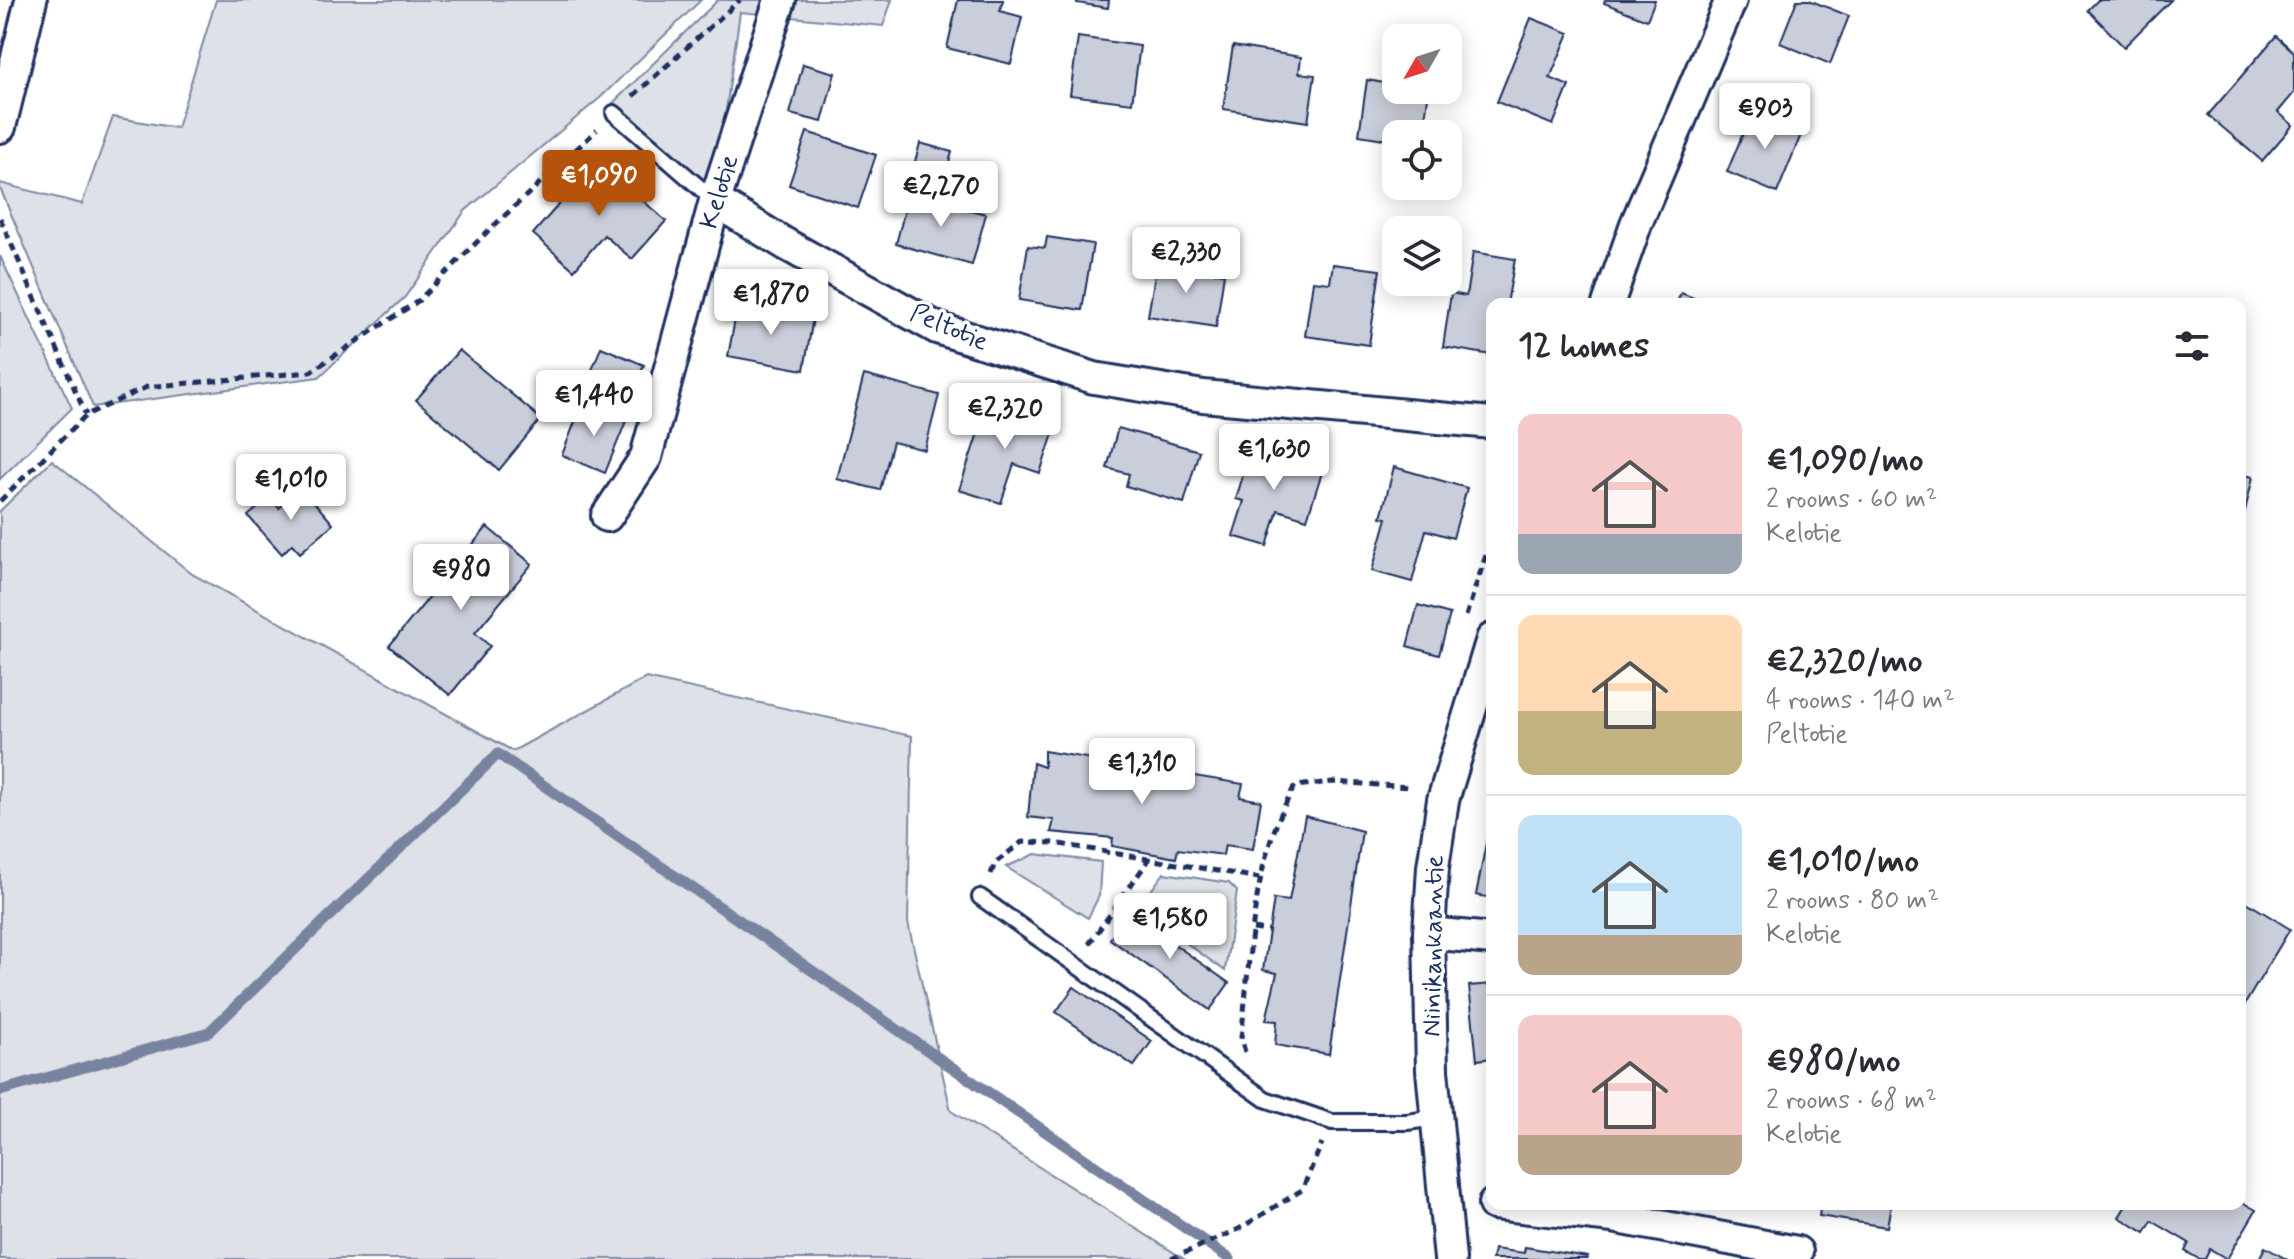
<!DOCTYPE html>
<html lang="en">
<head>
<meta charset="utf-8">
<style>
  :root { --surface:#fff; --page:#f7f7f7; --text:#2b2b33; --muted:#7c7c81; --line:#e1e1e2; --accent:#b45309 }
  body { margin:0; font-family:Mynerve,sans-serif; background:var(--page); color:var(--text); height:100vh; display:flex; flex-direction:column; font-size:30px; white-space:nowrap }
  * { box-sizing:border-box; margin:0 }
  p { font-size:26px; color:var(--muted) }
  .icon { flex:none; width:44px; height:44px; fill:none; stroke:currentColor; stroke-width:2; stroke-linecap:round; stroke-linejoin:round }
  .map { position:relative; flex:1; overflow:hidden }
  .sheet { position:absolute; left:1486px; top:298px; width:760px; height:912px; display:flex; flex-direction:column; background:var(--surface); border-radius:16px; box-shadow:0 4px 20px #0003 }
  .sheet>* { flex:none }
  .needle { width:52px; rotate:231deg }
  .controls { position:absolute; left:1382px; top:24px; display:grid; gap:16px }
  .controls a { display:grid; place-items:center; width:80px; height:80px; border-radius:16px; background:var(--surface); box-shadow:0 4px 20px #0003; font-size:40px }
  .price { position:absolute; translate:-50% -68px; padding:0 18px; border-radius:8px; background:#fff; color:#222; font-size:26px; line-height:52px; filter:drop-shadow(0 2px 4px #0008) }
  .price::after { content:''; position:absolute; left:50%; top:48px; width:24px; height:18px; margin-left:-12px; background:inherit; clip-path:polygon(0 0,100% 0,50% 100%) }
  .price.active { background:var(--accent); color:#fff }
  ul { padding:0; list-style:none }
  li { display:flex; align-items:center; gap:24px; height:200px; padding:0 32px }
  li+li { border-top:2px solid var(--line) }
  li span { display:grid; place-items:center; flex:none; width:224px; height:160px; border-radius:16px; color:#555 }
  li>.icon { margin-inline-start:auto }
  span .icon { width:96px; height:96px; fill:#fffc; stroke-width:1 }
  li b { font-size:34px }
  h2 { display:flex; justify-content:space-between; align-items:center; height:96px; padding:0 32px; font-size:34px }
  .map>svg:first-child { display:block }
  .green { fill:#dee1e7; stroke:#7c88a2; stroke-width:2 }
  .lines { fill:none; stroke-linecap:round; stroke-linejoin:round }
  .stream { stroke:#77839f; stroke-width:11 }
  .building { fill:#caceda; stroke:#1b2f5e; stroke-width:2 }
  .lane-casing { stroke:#1b2f5e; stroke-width:20 }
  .street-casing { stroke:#1b2f5e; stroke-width:36 }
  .path { stroke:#1b2f5e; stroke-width:5; stroke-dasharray:8 6; stroke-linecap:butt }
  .lane { stroke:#fff; stroke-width:14 }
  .street { stroke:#fff; stroke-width:30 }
  .labels { text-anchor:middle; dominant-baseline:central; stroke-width:7; stroke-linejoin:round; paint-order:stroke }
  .street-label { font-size:26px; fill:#1b2f5e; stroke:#fff }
</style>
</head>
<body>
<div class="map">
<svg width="2294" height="1259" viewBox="0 0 2294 1259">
  <rect width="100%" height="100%" fill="#fff"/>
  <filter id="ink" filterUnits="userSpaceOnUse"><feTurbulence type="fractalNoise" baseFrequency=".0125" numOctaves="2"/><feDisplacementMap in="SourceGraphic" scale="16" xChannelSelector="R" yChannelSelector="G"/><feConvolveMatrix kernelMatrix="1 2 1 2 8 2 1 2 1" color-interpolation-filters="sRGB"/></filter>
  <g filter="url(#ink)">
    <!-- green -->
    <g class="green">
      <path d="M216,0H701L601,97L465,211L405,297L319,377L93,407L0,188V183L82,204L113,117L177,128Z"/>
      <path d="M718,0H892L883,26L740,12L714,193L612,104Z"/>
      <path d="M0,256L72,408L0,479Z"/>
      <path d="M52,460L192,574L513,751L646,678L912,736L908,923L951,1111L1184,1259H0V511Z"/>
      <path d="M1035,854L1101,862L1099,896L1088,918L1006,867Z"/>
      <path d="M1164,873L1229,883L1237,891L1225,971L1138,908Z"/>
    </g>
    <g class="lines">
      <!-- stream -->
      <path class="stream" d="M0,1091L209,1032L498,754L1230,1259"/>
    </g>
    <!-- building -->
    <g class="building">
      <path d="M958,0H1003L1000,11L1022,17L1011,64L947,48Z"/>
      <path d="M1077,0H1109L1108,8L1077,3Z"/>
      <path d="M1605,0H1655L1647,20L1604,3Z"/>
      <path d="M1797,0H1809L1849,16L1830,64L1780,43Z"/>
      <path d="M2098,0H2171L2124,47L2088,10Z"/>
      <path d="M1531,18L1569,33L1550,78L1569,86L1553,125L1497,102Z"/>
      <path d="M2276,36L2294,52V93L2278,112L2293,125L2262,161L2208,115Z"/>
      <path d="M1078,37L1140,46L1132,103L1070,95Z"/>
      <path d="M1233,46L1301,57L1299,73L1315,75L1308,122L1223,109Z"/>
      <path d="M803,64L835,73L822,122L790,114Z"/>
      <path d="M1387,64L1396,65V90H1429L1423,134H1396V141L1359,135L1367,80L1384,83Z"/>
      <path d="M1753,109L1803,130L1777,193L1727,172Z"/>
      <path d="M807,132L876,155L858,208L789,185Z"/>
      <path d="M920,143L952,152L941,193L909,184Z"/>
      <path d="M597,160L666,221L632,259L604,235L574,270L533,234Z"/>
      <path d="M909,194L986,214L972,265L896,244Z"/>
      <path d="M1047,237L1093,244L1082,310L1019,300L1028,246L1045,248Z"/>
      <path d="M1473,252L1515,259L1507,304H1492V355L1443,347L1451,293L1466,296Z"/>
      <path d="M1157,263L1224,274L1216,327L1148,316Z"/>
      <path d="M1333,264L1380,270L1369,345L1305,336L1313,281L1330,283Z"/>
      <path d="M1681,293L1709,304H1676Z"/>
      <path d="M738,304L813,318L804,370L728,356Z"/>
      <path d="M601,347L644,365L627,406L585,388Z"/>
      <path d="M459,350L541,419L499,470L416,400Z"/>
      <path d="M864,375L939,395L925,450L893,442L880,490L837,479Z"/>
      <path d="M988,403L1056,425L1040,473L1014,464L1001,503L959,490Z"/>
      <path d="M582,404L626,421L605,473L562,455Z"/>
      <path d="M1118,428L1199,451L1184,503L1126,486L1129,474L1107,468Z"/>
      <path d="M1252,445L1324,466L1307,519L1278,510L1267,546L1233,536L1244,501L1236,499Z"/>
      <path d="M1394,467L1467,488L1453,538L1426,530L1412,582L1372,571L1387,518L1381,517Z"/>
      <path d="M2240,474L2253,477L2240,532Z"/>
      <path d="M302,488L333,524L300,553L292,544L282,554L248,516L270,497L279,508Z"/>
      <path d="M487,527L532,564L475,633L490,646L450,695L389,646Z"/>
      <path d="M1418,605L1450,614L1439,655L1407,646Z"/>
      <path d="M1044,751L1243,784L1240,797L1261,801L1253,849L1225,845L1223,855L1178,849L1176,858L1112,846L1113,838L1051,832L1054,820L1028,817L1033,763L1044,767Z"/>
      <path d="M1305,816L1362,831L1329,1054L1275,1045L1277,1021L1266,1020L1277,973L1263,970L1274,899L1289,901Z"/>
      <path d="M1488,833L1492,834V898L1476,895Z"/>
      <path d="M2240,898L2290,929L2242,1009L2240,1008Z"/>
      <path d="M1129,912L1229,983L1210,1010L1110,939Z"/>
      <path d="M1492,984V1058L1477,1060L1469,986Z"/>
      <path d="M1074,987L1152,1041L1134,1066L1056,1012Z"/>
      <path d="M2240,1201L2256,1210L2227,1259L2210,1249L2205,1259H2199L2185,1251L2189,1243L2152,1221L2145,1233L2119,1217L2127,1204H2240Z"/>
      <path d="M1821,1204H1891L1887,1227L1819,1216Z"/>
      <path d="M1525,1247L1588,1257L1587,1259H1492L1494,1249L1524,1253Z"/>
      <path d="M2265,1247L2286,1259H2259Z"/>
    </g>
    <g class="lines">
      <defs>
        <g id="lane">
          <path d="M614,113L715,201"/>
          <path d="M980,897L1265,1099L1332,1122H1407L1436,1118"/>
        </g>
        <g id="street">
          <path d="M0,127L31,0"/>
          <path d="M715,201L787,245L937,328L1094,378L1203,396L1492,423"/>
          <path d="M1608,304L1636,224L1731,0"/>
          <path d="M607,516L646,457L715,201L780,0"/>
          <path d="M1429,933L1492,939"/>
          <path d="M1494,1204L1613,1217L1797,1252"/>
          <path d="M1450,1259L1432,1070L1429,933L1433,867L1443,800L1492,639"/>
        </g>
      </defs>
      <!-- lane casing -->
      <use href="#lane" class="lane-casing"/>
      <!-- street casing -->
      <use href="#street" class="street-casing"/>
      <!-- path -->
      <g class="path">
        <path d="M633,96L740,0"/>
        <path d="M0,218L86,415"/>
        <path d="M0,501L86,415L147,387L310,372L418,301L487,232L597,130"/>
        <path d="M1466,616L1492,537"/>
        <path d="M991,874L995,863L1022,842L1054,843L1259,878"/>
        <path d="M1253,929L1269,931"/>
        <path d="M1089,944L1148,861"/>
        <path d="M1245,1052L1241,1037C1252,951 1250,863 1295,786L1333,782L1410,787"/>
        <path d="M1171,1259L1239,1229L1302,1190L1322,1143"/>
      </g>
      <!-- lane -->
      <use href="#lane" class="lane"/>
      <!-- street -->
      <use href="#street" class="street"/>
    </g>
  </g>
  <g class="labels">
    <!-- street labels -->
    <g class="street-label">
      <text transform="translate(720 192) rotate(-73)">Kelotie</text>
      <text transform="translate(949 328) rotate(23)">Peltotie</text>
      <text transform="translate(1434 946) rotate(-89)">Niinikankaantie</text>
    </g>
  </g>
</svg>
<div class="controls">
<a><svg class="needle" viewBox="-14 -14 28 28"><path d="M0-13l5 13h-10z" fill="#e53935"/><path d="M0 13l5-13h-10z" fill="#7c7c81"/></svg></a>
<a><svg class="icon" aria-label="locate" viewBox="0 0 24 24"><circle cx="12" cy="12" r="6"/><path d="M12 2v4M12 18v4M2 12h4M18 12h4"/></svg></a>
<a><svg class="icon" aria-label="layers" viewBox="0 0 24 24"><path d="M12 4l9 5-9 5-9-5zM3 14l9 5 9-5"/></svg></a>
</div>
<b class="price" style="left:1765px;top:151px">€903</b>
<b class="price active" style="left:599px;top:218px">€1,090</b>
<b class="price" style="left:941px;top:229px">€2,270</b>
<b class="price" style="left:1186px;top:295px">€2,330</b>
<b class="price" style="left:771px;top:337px">€1,870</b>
<b class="price" style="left:594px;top:438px">€1,440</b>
<b class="price" style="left:1005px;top:451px">€2,320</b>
<b class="price" style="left:1274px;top:492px">€1,630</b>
<b class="price" style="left:291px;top:522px">€1,010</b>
<b class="price" style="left:461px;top:612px">€980</b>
<b class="price" style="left:1142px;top:806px">€1,310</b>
<b class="price" style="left:1170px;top:961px">€1,580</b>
<section class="sheet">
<h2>12 homes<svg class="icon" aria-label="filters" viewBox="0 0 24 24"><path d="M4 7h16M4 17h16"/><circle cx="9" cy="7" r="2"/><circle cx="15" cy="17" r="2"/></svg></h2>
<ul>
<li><span style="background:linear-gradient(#f6c9c9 75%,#9aa5b1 0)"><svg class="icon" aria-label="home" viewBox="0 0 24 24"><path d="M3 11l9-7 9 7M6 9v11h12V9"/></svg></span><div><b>€1,090/mo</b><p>2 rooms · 60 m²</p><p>Kelotie</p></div></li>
<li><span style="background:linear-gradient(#ffd9b3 60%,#c2b280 0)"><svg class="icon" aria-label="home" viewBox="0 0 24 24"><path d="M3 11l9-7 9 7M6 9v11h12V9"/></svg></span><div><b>€2,320/mo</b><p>4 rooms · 140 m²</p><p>Peltotie</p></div></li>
<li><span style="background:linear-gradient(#bfe0f5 75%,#b9a48a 0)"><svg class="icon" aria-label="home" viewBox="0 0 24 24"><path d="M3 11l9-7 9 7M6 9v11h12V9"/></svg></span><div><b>€1,010/mo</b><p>2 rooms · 80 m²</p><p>Kelotie</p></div></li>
<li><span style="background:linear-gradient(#f6c9c9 75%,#b9a48a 0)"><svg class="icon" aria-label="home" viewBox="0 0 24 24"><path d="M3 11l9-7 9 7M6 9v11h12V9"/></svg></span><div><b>€980/mo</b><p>2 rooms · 68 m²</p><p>Kelotie</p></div></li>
</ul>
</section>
</div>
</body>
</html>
